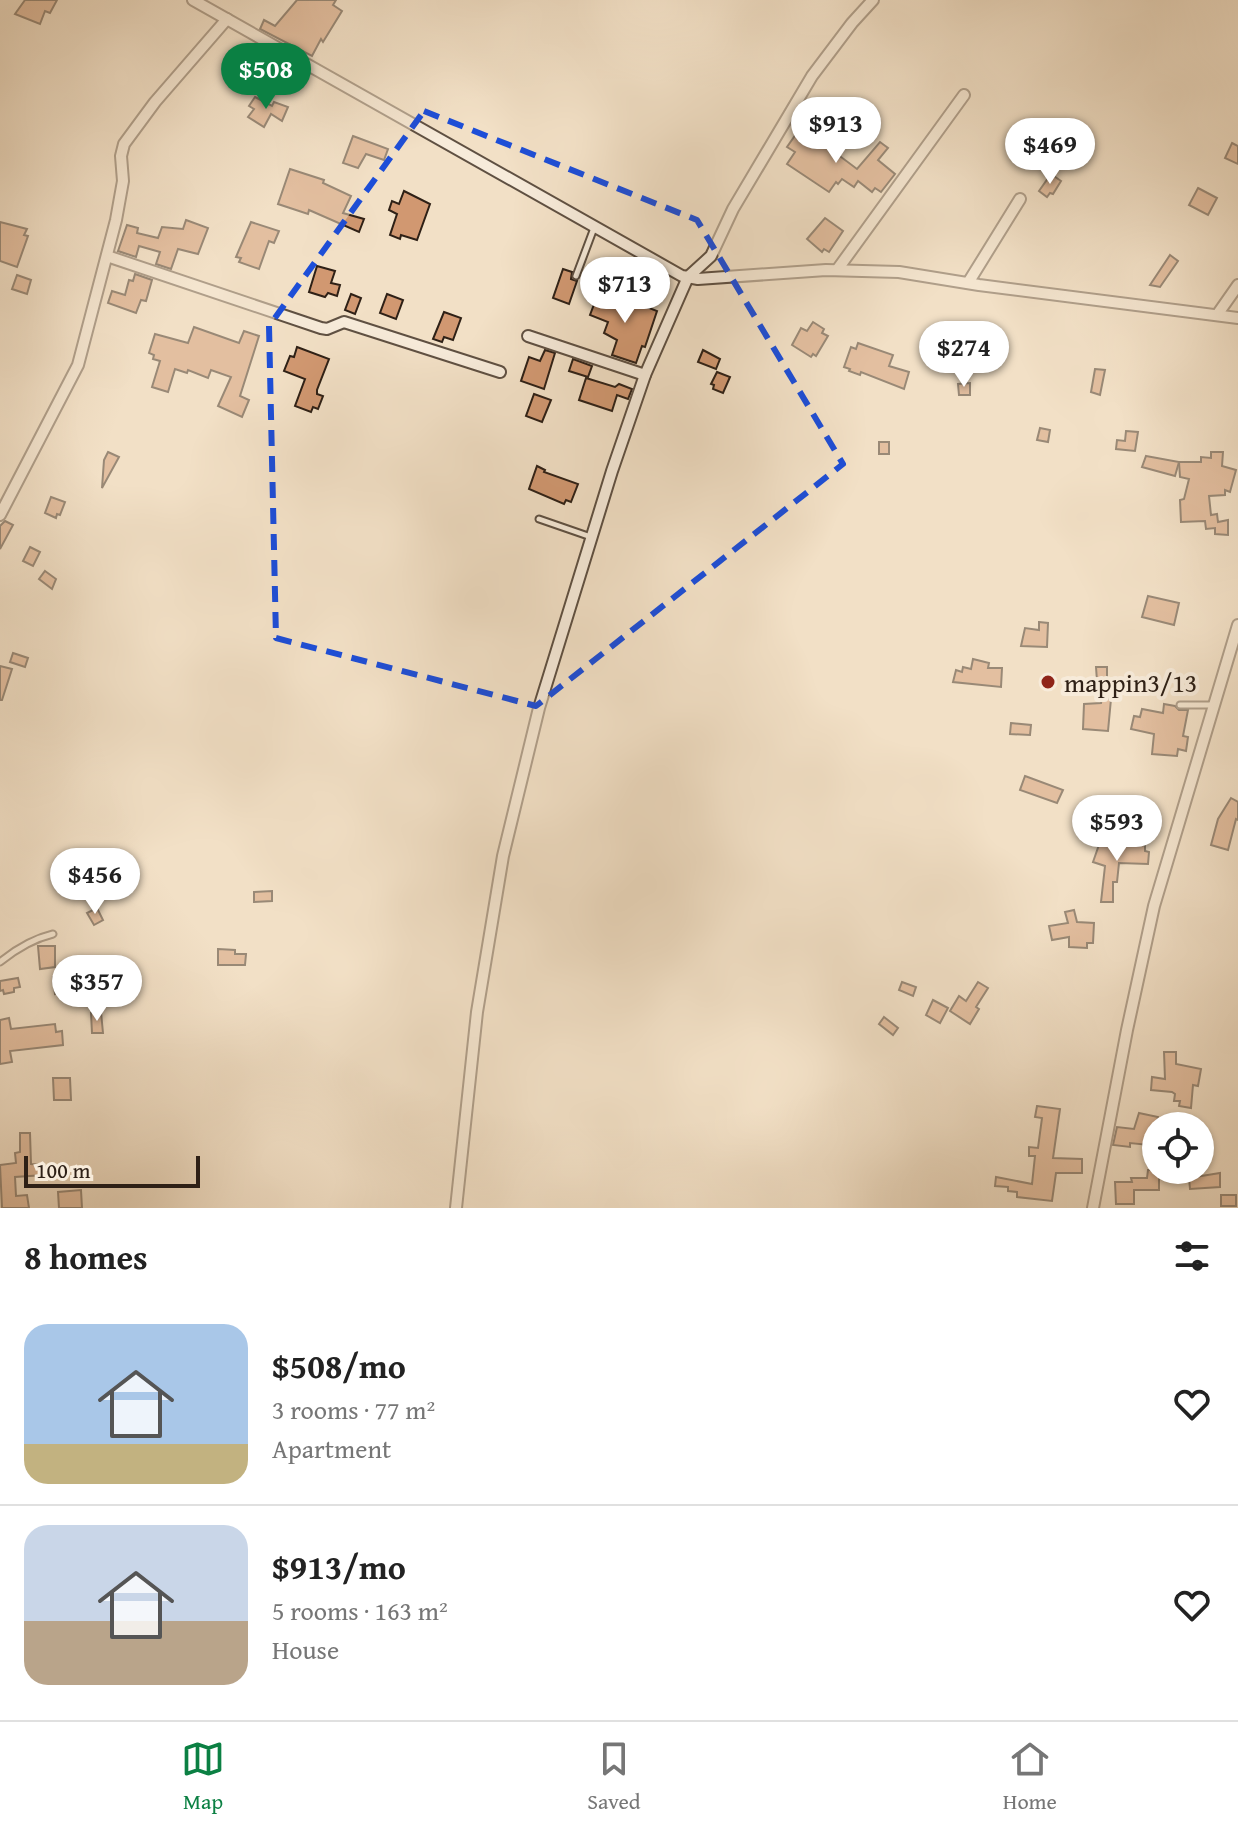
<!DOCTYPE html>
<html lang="en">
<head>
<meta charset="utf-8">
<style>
  :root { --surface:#fff; --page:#f2f2f2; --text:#222; --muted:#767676; --line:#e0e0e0; --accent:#0b8043 }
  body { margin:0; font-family:"Gentium Book Plus",serif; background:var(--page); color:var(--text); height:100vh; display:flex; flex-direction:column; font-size:30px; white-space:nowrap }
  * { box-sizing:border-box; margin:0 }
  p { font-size:26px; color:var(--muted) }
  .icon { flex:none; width:44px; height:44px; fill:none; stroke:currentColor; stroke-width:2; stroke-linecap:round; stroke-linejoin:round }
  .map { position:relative; height:1208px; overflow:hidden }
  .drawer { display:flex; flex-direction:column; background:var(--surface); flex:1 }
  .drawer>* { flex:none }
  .buttons { position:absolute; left:1142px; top:1112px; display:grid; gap:16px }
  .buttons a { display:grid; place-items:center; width:72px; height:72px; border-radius:50%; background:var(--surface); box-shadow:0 2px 6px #0004; font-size:40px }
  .scale { position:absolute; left:24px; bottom:20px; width:176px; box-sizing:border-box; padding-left:8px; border:4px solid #2e2016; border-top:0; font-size:22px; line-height:28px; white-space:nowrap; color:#2e2016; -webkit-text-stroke:6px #f7ebda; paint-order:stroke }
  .price { position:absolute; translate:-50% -68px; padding:0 18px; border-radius:28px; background:#fff; color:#222; font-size:26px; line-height:52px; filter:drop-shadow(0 2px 4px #0008) }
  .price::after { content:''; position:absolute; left:50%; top:48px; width:24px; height:18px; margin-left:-12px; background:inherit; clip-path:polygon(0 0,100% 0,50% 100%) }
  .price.current { background:var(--accent); color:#fff }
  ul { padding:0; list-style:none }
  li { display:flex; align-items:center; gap:24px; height:200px; padding:0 24px }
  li+li { border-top:2px solid var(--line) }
  li span { display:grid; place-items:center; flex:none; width:224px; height:160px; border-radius:24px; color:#555 }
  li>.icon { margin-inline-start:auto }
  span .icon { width:96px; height:96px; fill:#fffc; stroke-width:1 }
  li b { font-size:34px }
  h2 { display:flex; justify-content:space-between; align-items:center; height:96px; padding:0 24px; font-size:34px }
  .menu { display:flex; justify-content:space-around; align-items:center; height:112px; border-top:2px solid var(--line); background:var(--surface); font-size:22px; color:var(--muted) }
  .menu a { display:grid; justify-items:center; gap:4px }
  .menu .current { color:var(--accent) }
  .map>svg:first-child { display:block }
  .building { fill:#d19871; stroke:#2e2016; stroke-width:2 }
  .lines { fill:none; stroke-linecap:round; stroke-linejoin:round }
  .lane-casing { stroke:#5f5042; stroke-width:9 }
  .street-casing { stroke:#5f5042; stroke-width:14 }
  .lane { stroke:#f7ebda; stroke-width:5 }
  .street { stroke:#f7ebda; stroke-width:10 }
  .marked { fill:none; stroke:#1d4ed8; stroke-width:6; stroke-dasharray:16 10; stroke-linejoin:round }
  .poi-dot { fill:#8f2418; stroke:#f7ebda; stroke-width:3 }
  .labels { text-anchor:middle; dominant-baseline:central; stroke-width:8; stroke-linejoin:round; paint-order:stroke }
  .poi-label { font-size:26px; fill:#2e2016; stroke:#f7ebda; text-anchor:start }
</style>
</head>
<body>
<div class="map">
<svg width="1238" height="1208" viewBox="0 0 1238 1208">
  <rect width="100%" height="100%" fill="#f2e0c6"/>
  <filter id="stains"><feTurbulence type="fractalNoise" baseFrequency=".0025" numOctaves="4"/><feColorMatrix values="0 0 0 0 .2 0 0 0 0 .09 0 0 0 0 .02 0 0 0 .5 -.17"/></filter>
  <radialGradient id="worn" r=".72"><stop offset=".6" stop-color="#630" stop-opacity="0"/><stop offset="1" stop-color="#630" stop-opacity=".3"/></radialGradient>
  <!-- building -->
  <g class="building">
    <path d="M25,0H57L50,13L45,11L40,24L15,14Z"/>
    <path d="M297,0H336L333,5L342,11L323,42L321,39L312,56L260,29L264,20L275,26Z"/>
    <path d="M255,97L272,106L274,102L288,107L282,121L271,114L264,127L248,117L254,109L249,106Z"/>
    <path d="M801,127L857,169L880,142L888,148L878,160L895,174L881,192L875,188L872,192L858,181L854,187L842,179L838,184L836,182L829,192L787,164L795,152L787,147Z"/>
    <path d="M353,136L388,149L384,160L366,154L358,168L343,163Z"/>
    <path d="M1232,143L1238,146V164L1225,158Z"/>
    <path d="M290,169L324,180L323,183L351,196L343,213L364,219L359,232L309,210L308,214L278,204Z"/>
    <path d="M1051,174L1061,181L1053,194L1050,193L1047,197L1039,191Z"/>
    <path d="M1198,188L1217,198L1208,215L1189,205Z"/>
    <path d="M404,191L430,204L417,240L401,235L400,239L390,235L397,214L389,210L392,201L399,204Z"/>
    <path d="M825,218L843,231L829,252L824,249L822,252L807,239Z"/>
    <path d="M186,220L208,228L198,254L178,249L171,269L156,264L160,252L139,246L136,257L118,251L127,225L138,228L137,233L158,238L162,227L183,229Z"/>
    <path d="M0,222L27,229L24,235L28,236L17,267L0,261Z"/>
    <path d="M251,222L279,231L274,243L269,241L259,269L239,262L241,258L236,257Z"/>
    <path d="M1170,255L1178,261L1160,287L1150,285Z"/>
    <path d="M317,266L335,271L331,283L340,285L337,296L328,293L325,297L309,292Z"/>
    <path d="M563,269L572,272L571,279L577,281L569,304L553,298Z"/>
    <path d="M135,274L152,280L146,301L141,300L136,313L108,303L112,291L125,295L129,280L133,281Z"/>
    <path d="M17,275L31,280L27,294L12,289Z"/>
    <path d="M351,294L361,298L355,314L345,310Z"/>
    <path d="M387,294L403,300L396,319L380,313Z"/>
    <path d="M598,294L616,301L619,296L657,311L645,347L642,346L636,363L612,355L617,340L604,333L608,322L590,315Z"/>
    <path d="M444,312L461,318L453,340L444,337L442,342L433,339Z"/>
    <path d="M813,322L824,329L822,333L828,336L816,356L813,354L811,357L792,345L801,328L807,331Z"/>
    <path d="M194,327L239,343L244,331L259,336L240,396L249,400L242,417L218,406L231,377L211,370L208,378L188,370L187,373L175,369L168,392L152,387L160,361L153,359L154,355L149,353L155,334L188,343Z"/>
    <path d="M858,343L893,355L889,366L909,372L904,389L861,372L860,375L849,371L850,369L844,367L851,347L856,349Z"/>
    <path d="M297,347L329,359L317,390V394L323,396L318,409L313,407L311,412L295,406L305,379L284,371L290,356L294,357Z"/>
    <path d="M545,350L555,353L544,389L521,381L529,357L540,361Z"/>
    <path d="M703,350L720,359L716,369L698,362Z"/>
    <path d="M573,359L592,366L588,377L569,371Z"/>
    <path d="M1095,369L1105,370L1100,395L1091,392Z"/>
    <path d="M717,372L730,377L723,393L713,389L714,385L711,384Z"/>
    <path d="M586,378L615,387L619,384L632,389L628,399L617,395L612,411L579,400Z"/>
    <path d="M970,383V395H959L958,384Z"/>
    <path d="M534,394L551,400L542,422L526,416Z"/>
    <path d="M1040,428L1050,430L1048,442L1037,440Z"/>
    <path d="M1126,431L1138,432L1135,451L1116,449L1117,440L1125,441Z"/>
    <rect x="879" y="442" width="10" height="12"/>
    <path d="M108,452L119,457L102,488L104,460Z"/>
    <path d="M1211,452H1223L1222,466L1236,470L1230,492L1225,490V495L1209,496L1211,515L1217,514L1218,522L1228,520V535L1215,534V528L1206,529L1205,521L1181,522L1180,500L1184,499L1189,479L1180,477L1179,462H1201V457L1211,458Z"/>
    <path d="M1146,456L1179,462L1175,476L1142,467Z"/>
    <path d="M537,466L545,470L544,472L578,484L571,502L566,500L564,504L529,489Z"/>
    <path d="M51,497L65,502L60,515L57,514L56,518L45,513Z"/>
    <path d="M5,521L13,525L0,549V526Z"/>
    <path d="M30,547L40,552L33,566L23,561Z"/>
    <path d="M45,571L56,579L52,589L39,579Z"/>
    <path d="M1148,596L1179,603L1174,625L1142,617Z"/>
    <path d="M1039,622L1048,623L1047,647L1021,646L1025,628L1039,630Z"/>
    <path d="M13,653L28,658L25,667L10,662Z"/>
    <path d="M973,659L989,663L988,668H1002L1001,687L953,682L956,670L962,672L963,667L971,669Z"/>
    <path d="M0,666L12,669L2,700H0Z"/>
    <path d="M1096,667H1107V681H1097Z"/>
    <path d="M1102,698L1111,699L1108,731L1083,729L1084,704L1101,703Z"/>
    <path d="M1164,704L1175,706L1179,710H1188L1183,736L1188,737L1186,751L1178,749L1177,756L1152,754L1154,734L1131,729L1134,716L1140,717L1142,709L1163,713Z"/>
    <path d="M1011,723L1031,725L1030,735L1010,734Z"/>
    <path d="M1025,776L1063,790L1057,803L1020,790Z"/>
    <path d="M1231,798L1238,802V820L1236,819L1228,850L1211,845L1218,819Z"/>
    <path d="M1100,842L1122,846L1145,845V851L1149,852L1148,864L1119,863L1117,882H1113V902H1101L1105,866L1093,862Z"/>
    <path d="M272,891V901L254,902V892Z"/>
    <path d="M97,908L103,920L94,925L87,913Z"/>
    <path d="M1074,910L1077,922L1094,923L1093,943H1087V948L1069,947V937L1052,940L1049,926L1068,923L1065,912Z"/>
    <path d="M38,946H55V967L40,969Z"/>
    <path d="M218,949L235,950V954H246L245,965H218Z"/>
    <path d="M66,975L69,992L55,994L53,977Z"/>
    <path d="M18,978L20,987L14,988V992L4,994L3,990L0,991V981Z"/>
    <path d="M902,982L916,987L913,996L899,990Z"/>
    <path d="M978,982L988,988L976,1007L979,1009L970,1024L950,1011L959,996L966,1001Z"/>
    <path d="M933,1000L948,1008L940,1023L926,1015Z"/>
    <path d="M101,1012L103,1033H92L91,1013Z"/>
    <path d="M884,1017L898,1028L893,1035L879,1024Z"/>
    <path d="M9,1018L11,1029L55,1024L56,1032L62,1031L63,1045L10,1051L12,1062L0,1064V1020Z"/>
    <path d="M1164,1052H1176V1064L1201,1069L1198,1086L1193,1085L1191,1108L1179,1106L1180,1101H1174L1175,1094L1172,1092L1151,1090L1152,1077L1165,1079Z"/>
    <path d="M53,1078H70L71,1100H54Z"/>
    <path d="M1037,1106L1060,1109L1053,1158L1082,1159V1173H1056L1052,1201L1017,1197V1192L1008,1191V1187L995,1186L996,1177L1032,1184L1035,1156H1029V1147L1038,1148L1042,1118L1035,1117Z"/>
    <path d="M1139,1113L1158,1117L1156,1129L1151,1128L1149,1145L1130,1143V1147L1113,1145L1117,1127L1134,1129Z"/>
    <path d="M20,1133H30L31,1164L43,1165L44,1175L15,1177L16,1196L27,1195L29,1208H2L0,1165L16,1163L15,1153L20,1152Z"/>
    <path d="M1148,1170H1159V1190H1134V1204H1116L1115,1182H1132L1131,1178H1147Z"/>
    <path d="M1220,1173V1187L1190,1189L1189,1178Z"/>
    <path d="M81,1190L82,1208H59L58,1192Z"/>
    <rect x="1221" y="1195" width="15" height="11"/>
  </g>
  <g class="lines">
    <defs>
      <g id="lane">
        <path d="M576,276L594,228"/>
        <path d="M539,519L591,537"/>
        <path d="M1180,705H1214"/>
        <path d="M0,962C16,949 32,939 53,934"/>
      </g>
      <g id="street">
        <path d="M193,0L682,276L698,279L826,270L899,272L979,285L1238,318"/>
        <path d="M107,256L321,328L327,329L344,322L500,372"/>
        <path d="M837,270L964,95"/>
        <path d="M968,283L1020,199"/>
        <path d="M1217,315L1238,285"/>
        <path d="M528,336L645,375"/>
        <path d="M0,515L78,365L116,220L123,181L121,156L124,144L155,102L227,19"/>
        <path d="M456,1208L477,1012L503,856L539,708L612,471L645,375L688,277L711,256L733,209L812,76L852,23L873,0"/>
        <path d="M1093,1208L1127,1030L1154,906L1238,625"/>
      </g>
    </defs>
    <!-- lane casing -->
    <use href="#lane" class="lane-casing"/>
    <!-- street casing -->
    <use href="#street" class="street-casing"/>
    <!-- lane -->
    <use href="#lane" class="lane"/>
    <!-- street -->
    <use href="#street" class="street"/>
  </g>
  <!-- marked area -->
  <path d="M0 0H1238V1208H0ZM424,111L697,220L843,464L536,706L276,638L269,326Z" fill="#f2e0c6" fill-opacity=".55" fill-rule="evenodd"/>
  <path class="marked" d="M424,111L697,220L843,464L536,706L276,638L269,326Z"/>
  <!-- markers -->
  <circle class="poi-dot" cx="1048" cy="682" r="8"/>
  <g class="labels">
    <!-- poi labels -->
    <g class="poi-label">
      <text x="1064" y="682">mappin3/13</text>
    </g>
  </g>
  <rect width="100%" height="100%" filter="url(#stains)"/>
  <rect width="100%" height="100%" fill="url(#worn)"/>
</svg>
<div class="buttons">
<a><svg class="icon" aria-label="locate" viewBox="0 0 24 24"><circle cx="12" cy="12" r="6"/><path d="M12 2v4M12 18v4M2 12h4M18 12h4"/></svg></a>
</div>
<div class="scale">100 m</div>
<b class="price current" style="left:266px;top:111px">$508</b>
<b class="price" style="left:836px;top:165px">$913</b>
<b class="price" style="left:1050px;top:186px">$469</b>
<b class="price" style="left:625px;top:325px">$713</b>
<b class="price" style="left:964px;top:389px">$274</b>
<b class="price" style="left:1117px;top:863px">$593</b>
<b class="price" style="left:95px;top:916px">$456</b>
<b class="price" style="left:97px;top:1023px">$357</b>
</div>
<section class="drawer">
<h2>8 homes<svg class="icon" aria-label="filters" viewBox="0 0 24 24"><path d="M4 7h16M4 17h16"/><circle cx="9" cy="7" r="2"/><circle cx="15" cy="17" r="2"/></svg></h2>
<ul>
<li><span style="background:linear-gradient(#a9c7e8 75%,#c2b280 0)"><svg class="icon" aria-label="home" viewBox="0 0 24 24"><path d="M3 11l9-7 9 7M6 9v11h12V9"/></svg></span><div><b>$508/mo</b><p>3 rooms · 77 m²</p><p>Apartment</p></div><svg class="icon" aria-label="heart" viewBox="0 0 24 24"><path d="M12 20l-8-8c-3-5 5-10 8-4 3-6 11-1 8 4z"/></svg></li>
<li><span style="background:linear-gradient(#c9d6e8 60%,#b9a48a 0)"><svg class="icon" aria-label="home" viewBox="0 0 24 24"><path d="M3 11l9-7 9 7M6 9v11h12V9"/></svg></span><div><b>$913/mo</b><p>5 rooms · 163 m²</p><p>House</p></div><svg class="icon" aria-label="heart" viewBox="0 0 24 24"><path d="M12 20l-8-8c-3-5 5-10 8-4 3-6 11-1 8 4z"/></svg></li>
</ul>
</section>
<nav class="menu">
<a class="current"><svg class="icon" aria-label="map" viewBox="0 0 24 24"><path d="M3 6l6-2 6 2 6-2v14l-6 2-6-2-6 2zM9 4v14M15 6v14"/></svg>Map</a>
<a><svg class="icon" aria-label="saved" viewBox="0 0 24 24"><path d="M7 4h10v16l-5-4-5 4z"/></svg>Saved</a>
<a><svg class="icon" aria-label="home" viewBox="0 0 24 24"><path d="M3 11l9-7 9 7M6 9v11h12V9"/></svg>Home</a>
</nav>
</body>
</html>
